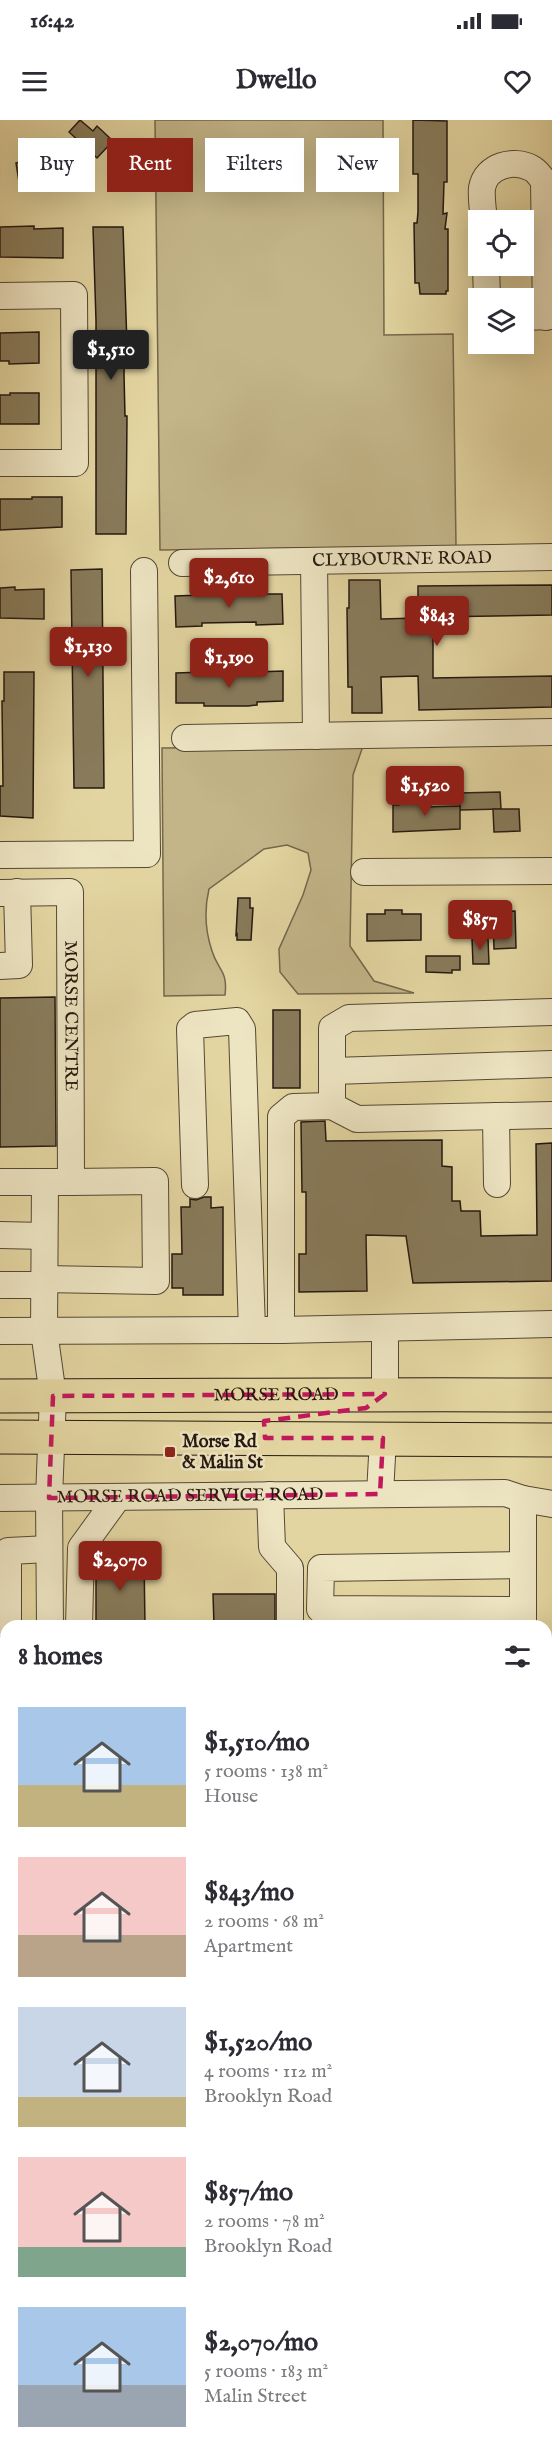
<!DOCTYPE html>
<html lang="en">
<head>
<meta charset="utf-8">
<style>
  :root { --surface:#fff; --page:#f2f2f3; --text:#2b2b33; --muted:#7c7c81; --accent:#8f2418 }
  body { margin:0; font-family:"IM FELL English",serif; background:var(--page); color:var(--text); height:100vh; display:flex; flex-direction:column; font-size:22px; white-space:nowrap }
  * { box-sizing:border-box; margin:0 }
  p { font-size:20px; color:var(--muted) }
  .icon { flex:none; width:33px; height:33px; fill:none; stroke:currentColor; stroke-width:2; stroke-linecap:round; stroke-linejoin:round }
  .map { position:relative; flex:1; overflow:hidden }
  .sheet { position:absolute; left:0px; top:1500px; width:552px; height:836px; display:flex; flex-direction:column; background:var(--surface); border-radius:18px 18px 0 0; box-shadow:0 6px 24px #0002 }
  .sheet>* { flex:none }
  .banner { position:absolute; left:18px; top:18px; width:516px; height:54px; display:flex; gap:12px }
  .controls { position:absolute; left:468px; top:90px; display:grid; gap:12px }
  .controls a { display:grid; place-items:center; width:66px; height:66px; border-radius:0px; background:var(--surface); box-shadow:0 6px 24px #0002; font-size:30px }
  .price { position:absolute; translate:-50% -51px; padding:0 14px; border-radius:6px; background:var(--accent); color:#fff; font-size:20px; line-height:39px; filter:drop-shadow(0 2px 3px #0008) }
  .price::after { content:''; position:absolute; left:50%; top:36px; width:18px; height:14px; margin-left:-9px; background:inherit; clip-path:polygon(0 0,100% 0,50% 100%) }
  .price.current { background:#222; color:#fff }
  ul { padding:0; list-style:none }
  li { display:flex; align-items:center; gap:18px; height:150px; padding:0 18px }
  li span { display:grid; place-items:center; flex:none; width:168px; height:120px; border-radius:0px; color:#555 }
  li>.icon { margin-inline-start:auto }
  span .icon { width:72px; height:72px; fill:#fffc; stroke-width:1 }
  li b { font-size:26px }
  h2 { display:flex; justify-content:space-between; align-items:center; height:72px; padding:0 18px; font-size:26px }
  .tag { padding:0 21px; border-radius:0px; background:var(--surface); box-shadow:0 6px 24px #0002; font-size:21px; line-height:54px }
  .tag.current { background:var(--accent); color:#fff }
  .status { display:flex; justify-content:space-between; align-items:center; height:42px; padding:0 30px; background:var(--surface); direction:ltr }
  .status svg { height:16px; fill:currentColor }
  header { display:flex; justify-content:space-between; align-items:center; height:78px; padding:0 18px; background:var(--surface); font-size:27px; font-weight:700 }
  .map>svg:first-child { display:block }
  .green { fill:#c3b588; stroke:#74674c; stroke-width:1.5 }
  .building { fill:#887b5b; stroke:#251910; stroke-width:1.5 }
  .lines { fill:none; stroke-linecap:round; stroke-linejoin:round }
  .minor-casing { stroke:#544834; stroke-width:28 }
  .major-casing { stroke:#251910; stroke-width:35 }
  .minor { stroke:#ede4c2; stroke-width:26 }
  .major { stroke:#e3d5a1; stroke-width:33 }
  .marked { fill:none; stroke:#c2185b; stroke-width:4.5; stroke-dasharray:12 8; stroke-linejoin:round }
  .poi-dot { fill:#8f2418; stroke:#ede4c2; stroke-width:2 }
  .labels { text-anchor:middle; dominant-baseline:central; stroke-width:5; stroke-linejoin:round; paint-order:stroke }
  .street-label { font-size:18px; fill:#251910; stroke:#ede4c2 }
  .poi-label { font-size:18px; font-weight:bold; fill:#251910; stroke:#ede4c2; text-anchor:start }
</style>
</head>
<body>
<div class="status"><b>16:42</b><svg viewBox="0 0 49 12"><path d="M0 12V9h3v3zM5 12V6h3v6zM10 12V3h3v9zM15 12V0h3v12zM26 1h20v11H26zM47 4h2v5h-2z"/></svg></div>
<header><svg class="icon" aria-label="menu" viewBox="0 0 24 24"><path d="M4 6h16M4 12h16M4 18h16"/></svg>Dwello<svg class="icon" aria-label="heart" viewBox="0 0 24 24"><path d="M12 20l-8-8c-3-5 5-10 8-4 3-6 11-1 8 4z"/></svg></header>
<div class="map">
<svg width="552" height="2335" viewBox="0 0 552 2335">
  <rect width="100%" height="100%" fill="#e3d5a1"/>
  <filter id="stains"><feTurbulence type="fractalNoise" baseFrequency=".00333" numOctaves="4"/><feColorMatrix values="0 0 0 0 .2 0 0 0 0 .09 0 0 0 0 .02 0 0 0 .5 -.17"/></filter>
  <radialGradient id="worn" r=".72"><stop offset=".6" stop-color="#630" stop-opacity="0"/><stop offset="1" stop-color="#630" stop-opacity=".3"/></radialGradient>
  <!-- green -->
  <g class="green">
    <path d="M155,0H383L384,215L453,214L456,426L160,430Z"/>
    <path d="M363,626L353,655L350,826L374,861L414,873L298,874L280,852L279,829L303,775L311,750L308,733L287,725L264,729L209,769C204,790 205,810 212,831C218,851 228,850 225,875L164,876L162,628Z"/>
    <path d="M552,2089V2312L546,2309V2091Z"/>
  </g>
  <!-- building -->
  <g class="building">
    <path d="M80,0L93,11L97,6L113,21L97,38L69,12Z"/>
    <path d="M413,0L447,1V62H444L443,94L447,93L445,109H448V171H446V174H420L419,163H415L414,103H417L418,92V54H413Z"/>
    <path d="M39,24L45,58L19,62L16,43L23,41L21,27Z"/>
    <path d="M34,106V109L63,108V138L0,137V107Z"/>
    <path d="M93,107H123L127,225H125L124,254L125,296H127L126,414H96V201Z"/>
    <path d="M39,212V243L9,244V241H0V213Z"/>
    <path d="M10,273H39V304H0V275H10Z"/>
    <path d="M32,377H62V407L0,410V379H32Z"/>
    <path d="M102,449L104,668H74L71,450Z"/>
    <path d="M349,460H380L381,499L418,498V466L552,465V495L433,497V558L552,556V587L419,590L418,556L381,557L382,593H352V567H348L347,488H349Z"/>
    <path d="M15,467V470L44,469V499L0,498V468Z"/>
    <path d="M255,471V474H282L283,504L256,505V502L202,503V506L176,507L175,476L202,475V472Z"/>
    <path d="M283,551V581L257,582V585L248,586H204V583H176V553L203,552V556L256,555V552Z"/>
    <path d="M4,552H34L33,698L0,696V666H3L2,581H4Z"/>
    <path d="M500,672L501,689L460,690L459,673Z"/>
    <path d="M399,681H422V687L460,686V709L393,712V685H399Z"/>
    <path d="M493,689H519L520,711L494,712Z"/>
    <path d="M238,778H250V788H253L251,820H237V814L236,815Z"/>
    <path d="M385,790H402V794H421V820L367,821V794H385Z"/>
    <path d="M515,791L516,828L494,829L493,792Z"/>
    <path d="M472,818H488L489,844H473Z"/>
    <path d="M426,836H460V850H452V853L426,852Z"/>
    <path d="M55,877L56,1026L0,1027V878Z"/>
    <rect x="273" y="890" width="27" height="78"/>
    <path d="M325,1001L326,1021L442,1020V1046L452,1047V1081H460L461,1091H480L481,1116L537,1115L536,1024L552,1023V1161L413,1163L406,1116L366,1115L367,1171L299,1172V1134H306V1072H302L301,1002Z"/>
    <path d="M204,1077H211V1088L223,1087V1175H183V1168H172V1134H182L181,1087H190V1079L196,1080Z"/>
    <path d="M144,1438L145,1506H96V1439Z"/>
    <path d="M213,1474H275V1506H214Z"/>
  </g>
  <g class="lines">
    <defs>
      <g id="minor">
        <path d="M484,100C483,90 481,78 482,68C486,45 514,39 531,48C536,50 540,56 544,61L546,197"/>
        <path d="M486,146L487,178"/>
        <path d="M0,176L74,175L75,343H0"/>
        <path d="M524,197L552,196"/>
        <path d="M314,441L316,616"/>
        <path id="s1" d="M182,443L552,437"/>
        <path d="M185,618L552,612"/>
        <path d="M0,735L147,734L144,451"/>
        <path d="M364,752L552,751"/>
        <path id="s2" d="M0,773L70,772L71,1062H0"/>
        <path d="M0,846L19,845L17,772"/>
        <path d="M333,951L552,944"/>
        <path d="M332,986V908L349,898L552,892"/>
        <path d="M496,996L497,1064"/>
        <path d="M45,1062L44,1211L53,1276L49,1378L50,1506"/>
        <path d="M195,1065L190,909L195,905L237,901L242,909L252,1210"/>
        <path d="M0,1115L44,1116"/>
        <path d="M43,1159L156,1161L155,1061L71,1062"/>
        <path d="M0,1165H43"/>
        <path d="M385,1208V1274"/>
        <path d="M281,1210V997L293,987L332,986L357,999L552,995"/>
        <path d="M0,1211L281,1210L552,1204"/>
        <path d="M380,1374L383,1318"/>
        <path d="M270,1375L272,1427L290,1448V1506"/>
        <path id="s3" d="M0,1378L505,1373L523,1379V1506"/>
        <path d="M523,1379L552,1384"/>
        <path d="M523,1490L320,1489L321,1448L523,1445"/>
        <path d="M8,1506V1431L49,1429"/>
        <path d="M79,1506L81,1428L118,1377"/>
        <path d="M546,1536H552"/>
        <path d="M0,1568H6"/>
        <path d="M0,1670L6,1669"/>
        <path d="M0,1812H6"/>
        <path d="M546,2062L552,2060"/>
        <path d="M0,2070L6,2077"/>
        <path d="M0,2124L6,2133"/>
        <path d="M0,2244H6"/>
      </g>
      <g id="major">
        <path id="s4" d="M0,1276C184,1276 368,1274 552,1275"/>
        <path d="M0,1317L552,1320"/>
      </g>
    </defs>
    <!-- minor casing -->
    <use href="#minor" class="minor-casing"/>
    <!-- major casing -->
    <use href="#major" class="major-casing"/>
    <!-- minor -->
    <use href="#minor" class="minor"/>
    <!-- major -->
    <use href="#major" class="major"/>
  </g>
  <!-- marked area -->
  <path class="marked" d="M385,1274L366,1288L264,1301L265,1318H383L380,1374L49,1378L53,1276Z"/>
  <!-- markers -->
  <rect class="poi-dot" x="164" y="1326" width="12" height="12" rx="3"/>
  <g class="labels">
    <!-- street labels -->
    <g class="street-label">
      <text stroke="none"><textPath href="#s1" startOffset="220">CLYBOURNE ROAD</textPath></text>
      <text stroke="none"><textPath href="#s2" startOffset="194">MORSE CENTRE</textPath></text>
      <text stroke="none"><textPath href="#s4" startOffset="276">MORSE ROAD</textPath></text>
      <text stroke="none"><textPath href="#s3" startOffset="190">MORSE ROAD SERVICE ROAD</textPath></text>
    </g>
    <!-- poi labels -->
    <g class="poi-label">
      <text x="182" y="1322">Morse Rd<tspan x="182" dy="21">&amp; Malin St</tspan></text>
    </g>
  </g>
  <rect width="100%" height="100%" filter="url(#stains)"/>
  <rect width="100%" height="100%" fill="url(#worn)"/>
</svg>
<div class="controls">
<a><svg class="icon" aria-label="locate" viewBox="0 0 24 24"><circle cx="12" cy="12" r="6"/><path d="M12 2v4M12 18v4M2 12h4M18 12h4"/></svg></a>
<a><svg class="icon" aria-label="layers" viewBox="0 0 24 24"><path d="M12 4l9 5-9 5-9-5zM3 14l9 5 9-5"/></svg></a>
</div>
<b class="price current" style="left:111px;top:261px">$1,510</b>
<b class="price" style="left:229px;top:489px">$2,610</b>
<b class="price" style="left:437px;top:527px">$843</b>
<b class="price" style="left:88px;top:558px">$1,130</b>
<b class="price" style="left:229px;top:569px">$1,190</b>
<b class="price" style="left:425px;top:697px">$1,520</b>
<b class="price" style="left:480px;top:831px">$857</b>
<b class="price" style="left:120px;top:1472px">$2,070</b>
<div class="banner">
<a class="tag">Buy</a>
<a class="tag current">Rent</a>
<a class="tag">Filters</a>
<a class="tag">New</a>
</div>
<section class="sheet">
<h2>8 homes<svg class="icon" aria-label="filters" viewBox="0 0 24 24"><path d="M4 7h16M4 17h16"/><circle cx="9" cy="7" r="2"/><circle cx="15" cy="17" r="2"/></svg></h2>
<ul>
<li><span style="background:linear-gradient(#a9c7e8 65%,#c2b280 0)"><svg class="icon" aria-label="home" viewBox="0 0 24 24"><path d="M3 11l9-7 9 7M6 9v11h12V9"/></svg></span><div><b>$1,510/mo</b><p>5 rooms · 138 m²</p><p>House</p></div></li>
<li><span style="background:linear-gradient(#f6c9c9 65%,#b9a48a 0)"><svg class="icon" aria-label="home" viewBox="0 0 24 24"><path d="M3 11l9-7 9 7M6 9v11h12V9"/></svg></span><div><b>$843/mo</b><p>2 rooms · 68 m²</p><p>Apartment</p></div></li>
<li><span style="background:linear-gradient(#c9d6e8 75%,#c2b280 0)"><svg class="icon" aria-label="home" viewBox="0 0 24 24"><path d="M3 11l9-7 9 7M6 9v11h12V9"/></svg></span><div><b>$1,520/mo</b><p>4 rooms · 112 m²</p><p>Brooklyn Road</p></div></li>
<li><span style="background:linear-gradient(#f6c9c9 75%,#7fa58c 0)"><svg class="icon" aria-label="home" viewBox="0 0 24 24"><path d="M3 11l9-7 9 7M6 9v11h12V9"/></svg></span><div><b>$857/mo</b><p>2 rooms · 78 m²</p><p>Brooklyn Road</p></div></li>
<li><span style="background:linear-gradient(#a9c7e8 65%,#9aa5b1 0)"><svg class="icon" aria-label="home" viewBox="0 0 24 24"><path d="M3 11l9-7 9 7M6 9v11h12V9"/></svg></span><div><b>$2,070/mo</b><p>5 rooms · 183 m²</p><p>Malin Street</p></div></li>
</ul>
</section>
</div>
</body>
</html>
